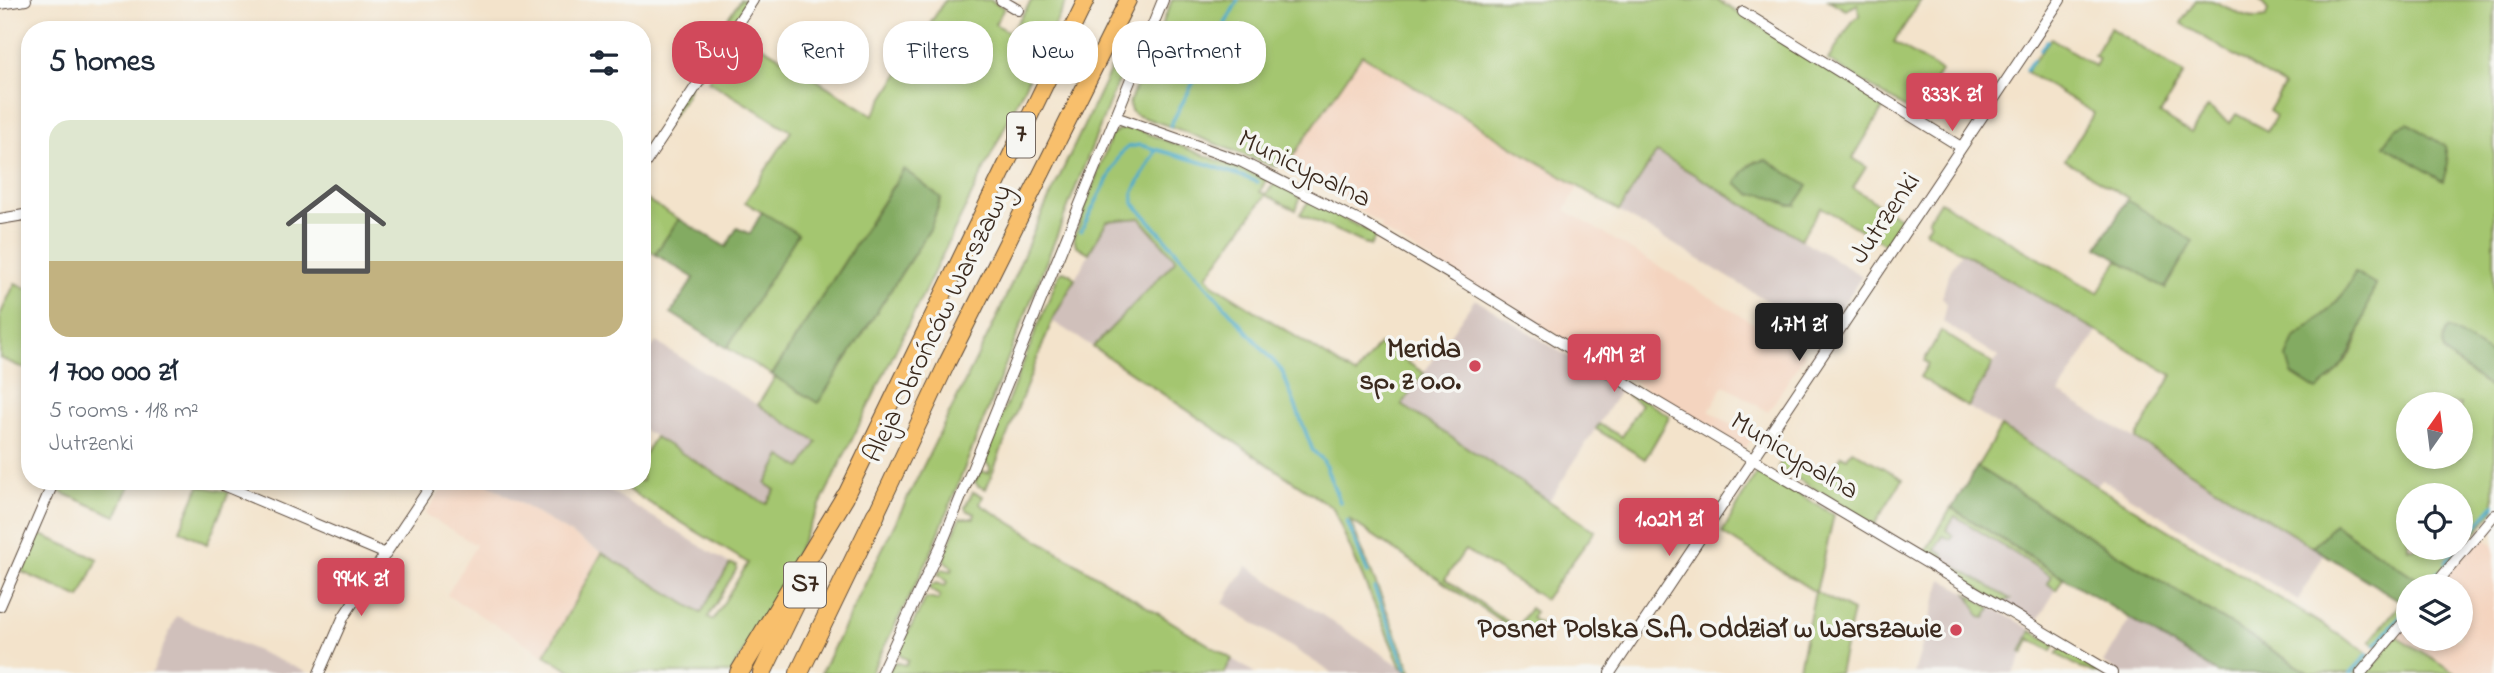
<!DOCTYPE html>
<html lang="en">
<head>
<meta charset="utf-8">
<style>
  :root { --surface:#fff; --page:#f2f2f3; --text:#1f2937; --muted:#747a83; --accent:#d1495b }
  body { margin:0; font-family:"Indie Flower",sans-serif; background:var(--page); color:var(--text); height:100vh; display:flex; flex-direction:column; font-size:26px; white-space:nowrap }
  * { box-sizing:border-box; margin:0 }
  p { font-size:23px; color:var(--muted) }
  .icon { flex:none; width:38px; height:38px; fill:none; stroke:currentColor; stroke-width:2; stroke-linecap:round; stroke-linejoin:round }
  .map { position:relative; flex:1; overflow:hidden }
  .side { position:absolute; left:21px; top:21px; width:630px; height:469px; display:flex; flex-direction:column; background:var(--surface); border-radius:28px; box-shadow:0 4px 10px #0003 }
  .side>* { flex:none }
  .hud { position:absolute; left:672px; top:21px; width:665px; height:63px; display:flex; gap:14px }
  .needle { width:46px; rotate:14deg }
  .buttons { position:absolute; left:2396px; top:392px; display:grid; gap:14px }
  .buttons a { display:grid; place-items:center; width:77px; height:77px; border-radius:50%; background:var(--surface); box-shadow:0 4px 10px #0003; font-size:35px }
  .price { position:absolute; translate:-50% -60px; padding:0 16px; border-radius:7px; background:var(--accent); color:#fff; font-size:23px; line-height:46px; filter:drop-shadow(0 2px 4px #0008) }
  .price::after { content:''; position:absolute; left:50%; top:42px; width:21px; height:16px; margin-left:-10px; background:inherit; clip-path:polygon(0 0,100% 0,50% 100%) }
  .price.on { background:#222; color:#fff }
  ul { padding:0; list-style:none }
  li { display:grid; align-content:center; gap:14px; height:371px; padding:0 28px }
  li span { display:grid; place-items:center; height:217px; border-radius:21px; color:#555 }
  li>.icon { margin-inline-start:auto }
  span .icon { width:126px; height:126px; fill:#fffc; stroke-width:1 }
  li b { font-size:30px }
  h2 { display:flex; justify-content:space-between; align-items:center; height:84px; padding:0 28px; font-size:30px }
  .chip { padding:0 24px; border-radius:28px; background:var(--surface); box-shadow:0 4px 10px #0003; font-size:24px; line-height:63px }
  .chip.on { background:var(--accent); color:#fff }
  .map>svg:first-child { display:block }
  .built { fill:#f4d4bf }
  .industrial { fill:#d0c0bb }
  .green { fill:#a4c66f; stroke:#707846; stroke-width:2; fill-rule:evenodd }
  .forest { fill:#83ab62; stroke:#5f6a40; stroke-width:2 }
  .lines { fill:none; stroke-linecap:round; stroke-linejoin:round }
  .stream { stroke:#4cabca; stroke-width:3.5 }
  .street-casing { stroke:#574638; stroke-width:12 }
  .primary-casing { stroke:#574638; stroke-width:18 }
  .highway-casing { stroke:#574638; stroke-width:20 }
  .street { stroke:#fff; stroke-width:10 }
  .primary { stroke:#f8bf6c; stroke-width:16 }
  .highway { stroke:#f8bf6c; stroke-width:18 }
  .poi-dot { fill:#d1495b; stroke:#f6f6f2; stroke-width:2.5 }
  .labels { text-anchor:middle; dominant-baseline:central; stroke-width:7; stroke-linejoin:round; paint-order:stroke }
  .shield { fill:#f6f6f2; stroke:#73675e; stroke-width:2 }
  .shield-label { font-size:26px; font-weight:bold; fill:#3b2a1e }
  .street-label { font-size:28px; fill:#3b2a1e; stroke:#f6f6f2 }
  .poi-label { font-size:28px; font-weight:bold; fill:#3b2a1e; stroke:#f6f6f2; text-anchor:end }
</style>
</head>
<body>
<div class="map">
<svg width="2494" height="673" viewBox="0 0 2494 673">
  <rect width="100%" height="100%" fill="#f6f6f2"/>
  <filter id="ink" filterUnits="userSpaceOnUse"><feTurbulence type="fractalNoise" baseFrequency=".0143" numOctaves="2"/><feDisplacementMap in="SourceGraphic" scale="14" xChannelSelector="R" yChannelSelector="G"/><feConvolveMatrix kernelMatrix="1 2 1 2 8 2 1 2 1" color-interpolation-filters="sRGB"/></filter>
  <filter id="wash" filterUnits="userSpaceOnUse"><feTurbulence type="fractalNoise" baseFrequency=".00686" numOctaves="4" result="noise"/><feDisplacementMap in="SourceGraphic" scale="28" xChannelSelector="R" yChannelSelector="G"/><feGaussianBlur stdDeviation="1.57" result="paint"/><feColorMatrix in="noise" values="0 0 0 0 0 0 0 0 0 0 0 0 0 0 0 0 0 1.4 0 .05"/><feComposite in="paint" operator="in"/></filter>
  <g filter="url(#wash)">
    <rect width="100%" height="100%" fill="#f3e3cb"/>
    <!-- built -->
    <g class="built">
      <path d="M1362,55L1579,186L1565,210L1805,354L1768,412L1724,385L1709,411L1752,437L1745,449L1380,229L1382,225L1286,166Z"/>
      <path d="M447,481H483L602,553L545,655L447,595L476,545L425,514Z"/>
      <path d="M2480,536L2494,545V673H2456L2396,636L2408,621V639H2460V586H2437Z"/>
    </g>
    <!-- industrial -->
    <g class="industrial">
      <path d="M1657,152L1862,276L1835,318L1826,317L1821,326L1824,335L1619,211Z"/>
      <path d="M1140,218L1176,259L1093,347L1052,321L1107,221Z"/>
      <path d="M1961,253L2097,332L2059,393L2324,554L2298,600L2101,479L2096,486L1968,407L1998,357L1943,322L1947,304L1942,297L1949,273Z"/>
      <path d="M1475,299L1621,389L1549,501L1402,404Z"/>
      <path d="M656,342L818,442L801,468L781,456L767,484L776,490L766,504L642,429V361Z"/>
      <path d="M483,481H594L730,564L702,613Z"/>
      <path d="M1951,508L2063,578L2036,623L1923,556Z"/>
      <path d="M1247,566L1411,673H1332L1223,603Z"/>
      <path d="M1942,579L2034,631L2014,673H1914Z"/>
      <path d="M176,616L207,629L308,673H152Z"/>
      <path d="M2130,619L2218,673H2120L2103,663Z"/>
      <path d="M1232,659L1255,673H1224Z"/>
    </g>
    <!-- green -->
    <g class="green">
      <path d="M740,0H749L697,78L691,72L698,69L708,54L706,51Z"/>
      <path d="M945,0H990L1004,8L995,24L1008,32L1015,26L1032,0H1067L773,601L731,673H575L545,655L602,553L701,613L730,564L737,565L736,570L708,617L713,620L748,563L625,488L629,481H642V458L655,437L766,504L775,490L766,484L781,456L801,468L817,442L758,405L775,377L818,403L930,229L941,199L903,170L772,375L727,348L797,234L745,202L791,131L708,81L741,33L873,115Z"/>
      <path d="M1172,0H1717L1886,103L1853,158L1866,167L1853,188L1902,219L1885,244L1821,207L1801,239L1657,152L1619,211L1362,55L1286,166L1270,165L1175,128L1136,115L1131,111L1129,103ZM1756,161L1795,205L1782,202L1736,183L1748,166Z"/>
      <path d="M1829,0H1921L1894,42L1941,71L1915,114L1828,60L1854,19L1859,16L1858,4L1846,10Z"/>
      <path d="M2196,0C2201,0 2208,0 2213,1C2233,8 2242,22 2266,17L2268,10L2259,0H2494V356L2448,328L2445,353L2494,391V511L2430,586H2415L2419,581L2335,524L2313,547L2136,439L2172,375L1925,231L1930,223L1928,220L1940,201L2098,293L2118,260L2165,287L2127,200L2128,198L2065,160L2094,113L2026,72L2051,38L2095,66L2099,59L2094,55L2110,28L2184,74L2160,114L2191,133L2208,107L2230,123L2236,114L2267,131L2276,116L2269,111L2284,86L2181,23ZM2375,284L2360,325L2357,340L2351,354L2330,380L2295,338L2329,310L2344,293ZM2408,404H2460V457H2408ZM2408,495H2460V548H2408Z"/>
      <path d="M1121,48L1127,58L928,560L871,673H821L999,313L1035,228Z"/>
      <path d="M685,82L690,86L685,97L642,161V154L685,89Z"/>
      <path d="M1133,128L1264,178L1266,180L1260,192L1266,194L1275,183L1300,198L1296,210L1266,195L1207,276L1213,284L1356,375L1379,344L1424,373L1402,405L1595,531L1545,599L1465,550L1445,579L1517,628L1516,631L1350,520L1412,673L1401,667L1333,508L1093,347L1176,260L1140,218L1107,221L1089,253L1076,245L1074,238L1111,136L1118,130Z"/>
      <path d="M642,197L679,219L655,254L642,246Z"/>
      <path d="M1308,202L1377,235L1370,246L1300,214Z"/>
      <path d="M1063,271L1069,273L1075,279L1052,321L986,489L978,486L975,482L981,471L988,473L990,470V467L984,460L1059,274Z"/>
      <path d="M15,283L30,290V371L0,358V315Z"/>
      <path d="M1941,331L1993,364L1968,407L1920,377L1928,364L1924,361Z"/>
      <path d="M1630,392L1670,416L1645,459L1596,429L1599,424L1622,437L1641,404L1627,395Z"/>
      <path d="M2001,427L2362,649L2371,656L2357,673H2309L1977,467Z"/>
      <path d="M1852,450L1903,479L1874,525L1778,467L1784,458L1824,482L1842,455L1847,458Z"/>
      <path d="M1758,470L1834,515L1816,592L1853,611L1839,673H1798L1815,592L1722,533Z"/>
      <path d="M62,481H132L116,516L58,491Z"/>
      <path d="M199,486L229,492L207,544L180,530Z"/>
      <path d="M973,492L983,496L980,504L1232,659L1224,673H888L894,662L906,665L908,660L901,656L899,650L926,598L938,600L940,596L930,590V586L936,583L945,586L947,582L938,574L942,569L952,571L953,568L945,561L946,553L960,518H974L975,514L966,510L965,507Z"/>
      <path d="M1951,508L2063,578L2056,590L2047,583L2051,576L1955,516L1946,530L1953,535L1951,539L1943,536L1935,549L1944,555L1945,561L1938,564L1923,556Z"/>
      <path d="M39,534L98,559L80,598L22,572Z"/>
      <path d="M1954,566L2010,599L2002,603L1955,574Z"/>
      <path d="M1968,594L1991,608L1985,618L1980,617Z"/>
      <path d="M2408,594V613L2379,647L2370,641Z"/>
      <path d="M1530,608L1535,612L1531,618L1542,625L1537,633L1520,623Z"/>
      <path d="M2031,631L2055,644L2052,651L2030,639L2024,653L2021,652Z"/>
      <path d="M2396,636L2456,673H2365L2385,654L2383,651Z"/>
      <path d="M2060,649H2063L2103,673C2086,673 2072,663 2057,654Z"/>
    </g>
    <!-- forest -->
    <g class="forest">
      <path d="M2408,123L2445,146L2448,163L2443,181L2384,145L2396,128Z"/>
      <path d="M1767,160L1808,186L1795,205H1789L1763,194L1752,195L1736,183C1744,170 1750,161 1767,160Z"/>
      <path d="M904,169L941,198L930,229L818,403L772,375Z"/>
      <path d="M2127,200L2193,241L2165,288L2098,247Z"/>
      <path d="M762,212L798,234L727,348L671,313L694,278L655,254L679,219L726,247L737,228L750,234Z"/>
      <path d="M2355,272L2375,284C2360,326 2356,361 2317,390L2292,374L2287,357L2295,338L2329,310L2344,293Z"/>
      <path d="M2448,328L2494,356V391L2445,353C2440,344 2443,337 2448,328Z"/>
      <path d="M1977,467L2309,673H2218L1952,508Z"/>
      <path d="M2334,524L2420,581L2415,586H2408V594L2402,602L2313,547Z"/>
    </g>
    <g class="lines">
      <!-- stream -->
      <g class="stream">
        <path d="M2040,50L2047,41"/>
        <path d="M2026,70L2033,60"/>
        <path d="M1170,126L1238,0"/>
        <path d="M1156,150L1133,193V202L1282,371L1313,451L1323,460L1340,502"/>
        <path d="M1081,231L1121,153L1128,147L1140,145L1204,163L1258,182"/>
        <path d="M1347,521L1368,573"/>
        <path d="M2460,544L2494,505"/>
        <path d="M2445,563L2457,548"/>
        <path d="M2426,586L2438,572"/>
        <path d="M1374,588L1406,668"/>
        <path d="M2375,645L2408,607"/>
        <path d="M2351,673L2368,654"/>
      </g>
    </g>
  </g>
  <g filter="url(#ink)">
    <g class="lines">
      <defs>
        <g id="street">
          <path d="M1001,0L1018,10"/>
          <path d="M0,4L26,0"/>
          <path d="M1743,12L1961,147"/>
          <path d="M1115,117L1240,161L1365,224L1455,277L1650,398L2112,673"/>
          <path d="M642,168L753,0"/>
          <path d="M0,219L30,214"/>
          <path d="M228,481L225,486L230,488L386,554"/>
          <path d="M2434,586L2494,515"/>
          <path d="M0,606L54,481"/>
          <path d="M319,673L344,616L434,481"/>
          <path d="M881,673L943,541L1163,0"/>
          <path d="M1610,673L2060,0"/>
          <path d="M2361,673L2408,617"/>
        </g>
        <g id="primary">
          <path d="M845,497L1086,0"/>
          <path d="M876,514L947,363L1128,0"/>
        </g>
        <g id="highway">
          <path d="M739,673L845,497"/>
          <path d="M762,673L809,576"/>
          <path d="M799,673L876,514"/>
        </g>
      </defs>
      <!-- street casing -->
      <use href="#street" class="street-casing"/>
      <!-- primary casing -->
      <use href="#primary" class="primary-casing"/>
      <!-- highway casing -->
      <use href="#highway" class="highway-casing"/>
      <!-- street -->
      <use href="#street" class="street"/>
      <!-- primary -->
      <use href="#primary" class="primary"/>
      <!-- highway -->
      <use href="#highway" class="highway"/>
    </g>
  </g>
  <!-- markers -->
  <g class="poi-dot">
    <circle cx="1475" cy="366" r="7"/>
    <circle cx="1956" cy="630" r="7"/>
  </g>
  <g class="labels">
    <!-- shield labels -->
    <g class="shield">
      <rect x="1007" y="112.5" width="28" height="45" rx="5"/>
      <rect x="784" y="562.5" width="42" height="45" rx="5"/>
    </g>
    <g class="shield-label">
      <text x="1021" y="135">7</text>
      <text x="805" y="585">S7</text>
    </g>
    <!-- street labels -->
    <g class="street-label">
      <text transform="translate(1304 170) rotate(26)">Municypalna</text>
      <text transform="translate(1886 219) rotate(-56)">Jutrzenki</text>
      <text transform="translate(939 324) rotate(-64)">Aleja Obrońców Warszawy</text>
      <text transform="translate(1794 457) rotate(31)">Municypalna</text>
    </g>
    <!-- poi labels -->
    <g class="poi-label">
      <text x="1461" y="350">Merida<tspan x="1461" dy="32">sp. z o.o.</tspan></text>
      <text x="1942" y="630">Posnet Polska S.A. Oddział w Warszawie</text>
    </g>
  </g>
</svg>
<div class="buttons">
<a><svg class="needle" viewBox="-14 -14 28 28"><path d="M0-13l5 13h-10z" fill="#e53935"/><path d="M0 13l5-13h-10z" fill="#747a83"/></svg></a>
<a><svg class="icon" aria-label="locate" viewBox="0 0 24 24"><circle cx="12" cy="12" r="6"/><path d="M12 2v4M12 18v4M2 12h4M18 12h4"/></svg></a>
<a><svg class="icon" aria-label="layers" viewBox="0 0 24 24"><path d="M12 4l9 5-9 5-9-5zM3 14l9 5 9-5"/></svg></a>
</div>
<b class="price" style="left:1952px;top:133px">833K zł</b>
<b class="price on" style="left:1799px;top:363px">1.7M zł</b>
<b class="price" style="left:1614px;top:394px">1.19M zł</b>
<b class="price" style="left:1669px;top:558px">1.02M zł</b>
<b class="price" style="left:361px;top:618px">994K zł</b>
<div class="hud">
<a class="chip on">Buy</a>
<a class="chip">Rent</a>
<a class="chip">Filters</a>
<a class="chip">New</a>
<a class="chip">Apartment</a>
</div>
<section class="side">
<h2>5 homes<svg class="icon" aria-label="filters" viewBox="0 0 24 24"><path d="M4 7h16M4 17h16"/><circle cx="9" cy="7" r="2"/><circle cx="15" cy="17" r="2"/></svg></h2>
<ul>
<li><span style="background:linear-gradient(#dfe7d0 65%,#c2b280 0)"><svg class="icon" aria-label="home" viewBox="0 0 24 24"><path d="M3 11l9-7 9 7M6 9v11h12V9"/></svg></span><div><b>1 700 000 zł</b><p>5 rooms · 118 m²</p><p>Jutrzenki</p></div></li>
</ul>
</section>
</div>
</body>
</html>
